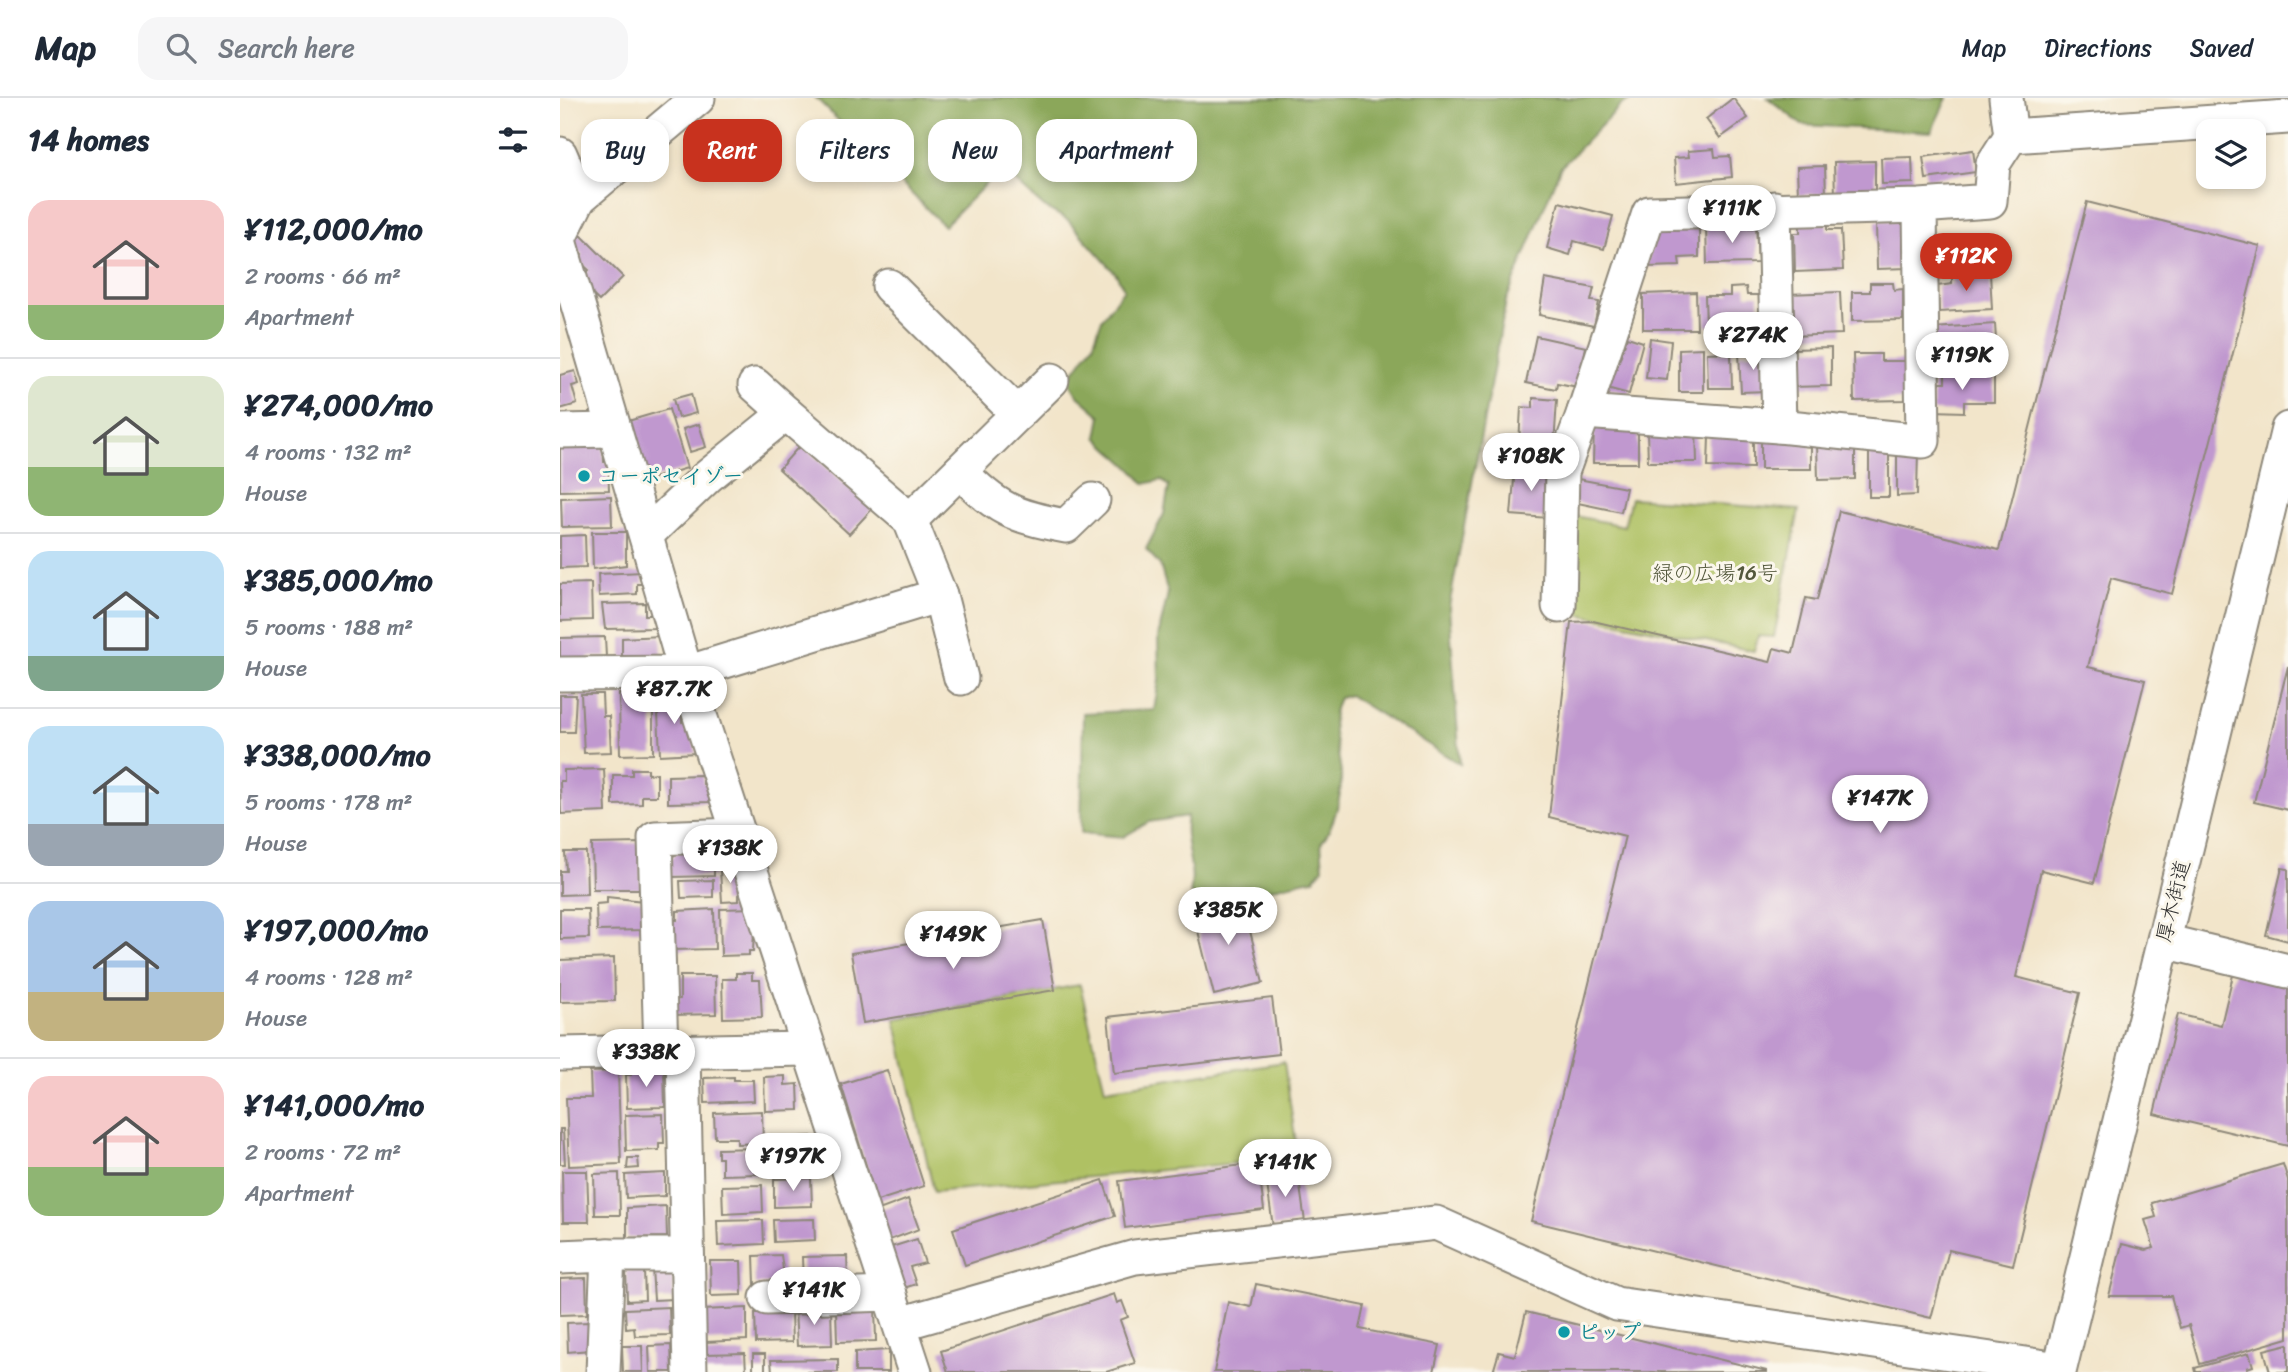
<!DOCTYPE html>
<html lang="en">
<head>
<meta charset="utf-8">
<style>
  :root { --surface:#fff; --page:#f6f6f7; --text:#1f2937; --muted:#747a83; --line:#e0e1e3; --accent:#c8321e }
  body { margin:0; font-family:Sriracha,"Klee One",sans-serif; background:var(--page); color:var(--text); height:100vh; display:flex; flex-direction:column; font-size:26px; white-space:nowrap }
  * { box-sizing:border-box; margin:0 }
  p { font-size:23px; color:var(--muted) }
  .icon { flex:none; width:38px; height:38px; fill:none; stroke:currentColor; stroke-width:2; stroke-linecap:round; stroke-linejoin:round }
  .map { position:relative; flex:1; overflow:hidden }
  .drawer { display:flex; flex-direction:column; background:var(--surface); width:560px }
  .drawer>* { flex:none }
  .banner { position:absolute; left:21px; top:21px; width:665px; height:63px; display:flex; gap:14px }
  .buttons { position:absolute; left:1636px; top:21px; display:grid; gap:14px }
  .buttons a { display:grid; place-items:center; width:70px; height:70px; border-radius:14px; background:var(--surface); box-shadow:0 4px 10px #0003; font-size:35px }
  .price { position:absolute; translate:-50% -60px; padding:0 16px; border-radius:24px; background:#fff; color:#222; font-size:23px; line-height:46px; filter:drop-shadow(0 2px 4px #0008) }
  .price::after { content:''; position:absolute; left:50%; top:42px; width:21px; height:16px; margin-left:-10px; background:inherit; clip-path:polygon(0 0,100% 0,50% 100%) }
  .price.selected { background:var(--accent); color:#fff }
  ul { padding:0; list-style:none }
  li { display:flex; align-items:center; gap:21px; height:175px; padding:0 28px }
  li+li { border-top:2px solid var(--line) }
  li span { display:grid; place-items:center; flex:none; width:196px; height:140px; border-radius:21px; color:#555 }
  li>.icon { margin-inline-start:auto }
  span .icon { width:84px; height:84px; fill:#fffc; stroke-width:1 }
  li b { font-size:30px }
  h2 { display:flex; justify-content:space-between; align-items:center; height:84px; padding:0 28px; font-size:30px }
  .pill { padding:0 24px; border-radius:21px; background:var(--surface); box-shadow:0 4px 10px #0003; font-size:24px; line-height:63px }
  .pill.selected { background:var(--accent); color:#fff }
  header { display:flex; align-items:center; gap:42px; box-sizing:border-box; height:98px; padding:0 35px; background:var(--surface); border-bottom:2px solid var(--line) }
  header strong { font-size:33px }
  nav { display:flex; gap:38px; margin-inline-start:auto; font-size:24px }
  .search { width:490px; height:63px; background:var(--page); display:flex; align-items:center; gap:18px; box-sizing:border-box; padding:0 24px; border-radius:21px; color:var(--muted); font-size:26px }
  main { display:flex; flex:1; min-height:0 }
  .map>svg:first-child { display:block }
  .green { fill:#afc164; stroke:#6d7648; stroke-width:2 }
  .forest { fill:#8ba75a; stroke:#5b6942; stroke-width:2 }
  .building { fill:#c098cf }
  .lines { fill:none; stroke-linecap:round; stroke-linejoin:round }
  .minor-casing { stroke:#8e887a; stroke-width:37 }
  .minor { stroke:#fff; stroke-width:33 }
  .culture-dot { fill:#0f9aa8; stroke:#fbf7ec; stroke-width:2.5 }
  .labels { text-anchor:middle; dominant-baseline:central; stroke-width:6; stroke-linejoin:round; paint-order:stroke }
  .culture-label { font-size:21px; font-weight:bold; fill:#0d838f; stroke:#fbf7ec; text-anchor:start }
  .park-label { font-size:21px; fill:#53583c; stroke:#fbf7ec }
  .street-label { font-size:21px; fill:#2b2b2b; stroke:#fbf7ec }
</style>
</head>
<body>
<header>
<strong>Map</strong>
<div class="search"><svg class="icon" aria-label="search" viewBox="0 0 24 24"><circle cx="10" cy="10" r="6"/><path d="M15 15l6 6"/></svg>Search here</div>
<nav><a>Map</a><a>Directions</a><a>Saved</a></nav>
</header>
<main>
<section class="drawer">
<h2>14 homes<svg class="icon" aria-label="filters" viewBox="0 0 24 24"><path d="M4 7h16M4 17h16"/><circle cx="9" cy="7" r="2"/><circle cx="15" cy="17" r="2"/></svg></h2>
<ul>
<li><span style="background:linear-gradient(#f6c9c9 75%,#8fb573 0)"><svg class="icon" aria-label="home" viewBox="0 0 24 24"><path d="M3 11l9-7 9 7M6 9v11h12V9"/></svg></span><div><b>¥112,000/mo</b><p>2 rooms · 66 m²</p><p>Apartment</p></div></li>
<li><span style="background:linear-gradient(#dfe7d0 65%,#8fb573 0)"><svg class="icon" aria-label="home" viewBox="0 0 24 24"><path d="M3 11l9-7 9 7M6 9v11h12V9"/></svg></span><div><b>¥274,000/mo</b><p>4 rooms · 132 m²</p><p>House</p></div></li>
<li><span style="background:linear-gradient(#bfe0f5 75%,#7fa58c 0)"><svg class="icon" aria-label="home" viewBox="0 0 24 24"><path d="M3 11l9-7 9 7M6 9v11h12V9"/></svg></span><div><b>¥385,000/mo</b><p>5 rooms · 188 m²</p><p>House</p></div></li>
<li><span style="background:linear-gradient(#bfe0f5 70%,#9aa5b1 0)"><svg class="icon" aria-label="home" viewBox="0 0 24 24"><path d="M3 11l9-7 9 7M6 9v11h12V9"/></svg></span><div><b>¥338,000/mo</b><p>5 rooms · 178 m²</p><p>House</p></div></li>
<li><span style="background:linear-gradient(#a9c7e8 65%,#c2b280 0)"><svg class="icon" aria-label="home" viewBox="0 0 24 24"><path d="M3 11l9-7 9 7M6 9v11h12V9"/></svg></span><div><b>¥197,000/mo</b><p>4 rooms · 128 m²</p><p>House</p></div></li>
<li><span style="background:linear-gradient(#f6c9c9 65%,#8fb573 0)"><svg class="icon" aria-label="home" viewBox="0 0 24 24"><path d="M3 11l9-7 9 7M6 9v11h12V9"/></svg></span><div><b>¥141,000/mo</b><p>2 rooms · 72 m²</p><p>Apartment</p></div></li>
</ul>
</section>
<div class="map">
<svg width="1728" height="1274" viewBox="0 0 1728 1274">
  <rect width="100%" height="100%" fill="#fbf7ec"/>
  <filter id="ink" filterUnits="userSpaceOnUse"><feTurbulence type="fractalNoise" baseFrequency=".0143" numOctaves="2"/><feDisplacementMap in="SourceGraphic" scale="14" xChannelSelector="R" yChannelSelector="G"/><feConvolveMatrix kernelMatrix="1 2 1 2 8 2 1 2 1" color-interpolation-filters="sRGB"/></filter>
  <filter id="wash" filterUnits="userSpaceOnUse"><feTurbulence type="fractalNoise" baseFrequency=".00686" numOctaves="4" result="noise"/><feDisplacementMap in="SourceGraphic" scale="28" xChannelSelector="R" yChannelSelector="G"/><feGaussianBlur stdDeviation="1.57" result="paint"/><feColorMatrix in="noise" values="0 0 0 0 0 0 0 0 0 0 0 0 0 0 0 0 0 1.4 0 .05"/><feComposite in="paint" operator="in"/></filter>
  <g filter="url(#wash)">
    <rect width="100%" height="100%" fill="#f2e5ca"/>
    <!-- green -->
    <g class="green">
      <path d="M1071,400L1239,412L1214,539L1198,538L1194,553L1013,515L1010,417L1064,428Z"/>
      <path d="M520,887L545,991L724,964L738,1059L374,1094L335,921Z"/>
    </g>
    <!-- forest -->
    <g class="forest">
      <path d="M256,0H1073L1061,7L1000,70L946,203L889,509L900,666L789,597L779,600C766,626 779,649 781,676C782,698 774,729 761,745L763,770L754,781C709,787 676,810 630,796C637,769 621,744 627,718L589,724L563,739L521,735L523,615L594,612L599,582L598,539L608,495L600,467L586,451L604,416L609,388L601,382L584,386C572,367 552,356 537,339L541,318L518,298L508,282L533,247L542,221L564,191L556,176L508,122L484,109L451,79L435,77L384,128Z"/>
      <path d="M1208,0H1387L1371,34L1242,27Z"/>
    </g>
    <g id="blocks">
      <!-- building -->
      <g class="building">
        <path d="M1173,0L1188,20L1160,40L1146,21Z"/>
        <path d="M1154,51L1155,59L1170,58L1172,79L1116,85L1114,60L1129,59L1128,53Z"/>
        <path d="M1413,52L1416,74L1366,81L1363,59Z"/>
        <path d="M1352,59L1353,85L1322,86L1321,60Z"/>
        <path d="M1315,63V97L1275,98L1274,64Z"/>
        <path d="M1265,68L1266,96L1238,97L1237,69Z"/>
        <path d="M999,104L1053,118L1044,151L1014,143L1010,157L987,150Z"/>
        <path d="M1527,104L1700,148L1612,496L1551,480L1528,569L1585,582L1534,785L1481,772L1456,879L1520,895L1453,1167L1389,1152L1371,1220L971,1123L1065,738L989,719L1011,524L1033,523L1210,564L1214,550L1233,555L1246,500L1257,502L1279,413L1439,452Z"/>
        <path d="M1346,122L1348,170L1317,171L1316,123Z"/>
        <path d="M1267,125V132H1281L1283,172L1235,174L1234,135H1240V126Z"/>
        <path d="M1196,127L1198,165L1147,166L1146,129Z"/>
        <path d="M15,131L63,179L39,203L18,183L29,172L19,163L22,156L5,140Z"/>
        <path d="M1139,131V159L1119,160L1120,168L1086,169L1097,132Z"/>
        <path d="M1430,175L1432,211L1379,214L1377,188L1392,186V177Z"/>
        <path d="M985,181L1034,190L1031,203L1039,204L1034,228L979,217Z"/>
        <path d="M1310,185H1333L1334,192L1343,191V222L1292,223V194H1310Z"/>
        <path d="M1186,189L1187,197H1199V226L1146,228L1145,198H1170V190Z"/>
        <path d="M1136,194L1137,231H1083V196Z"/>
        <path d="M1280,194L1282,236L1230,238L1228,196Z"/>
        <path d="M1435,226L1437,258L1375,262L1373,230Z"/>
        <path d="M1058,236L1083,244L1069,296L1043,289Z"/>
        <path d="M976,238L1026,249L1018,289L997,285L996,291L966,285Z"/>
        <path d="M1090,240L1111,243L1107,282L1086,280Z"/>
        <path d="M1143,250V294H1119V251Z"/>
        <path d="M1271,250V288L1230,289V251Z"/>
        <path d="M1171,254L1172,290H1148L1147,255Z"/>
        <path d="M1205,254L1207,293L1181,294L1179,255Z"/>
        <path d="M1293,256H1321V263H1345V302L1294,303Z"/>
        <path d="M15,273L19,286L12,288L17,306L0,311V277Z"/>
        <path d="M1385,276L1434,277V304H1404V314L1373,313V285H1385Z"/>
        <path d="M131,296L136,315L118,320L113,301Z"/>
        <path d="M973,300L997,302L994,348L959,346L961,309L973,310Z"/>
        <path d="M109,311L127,370L84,383L65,324Z"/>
        <path d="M139,326L146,349L130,354L123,331Z"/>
        <path d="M1034,330H1078V365H1033Z"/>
        <path d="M1087,332H1136L1137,364H1088Z"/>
        <path d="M1149,338L1193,339V370L1148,369Z"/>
        <rect x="1201" y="341" width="50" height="30"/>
        <path d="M1295,344V381L1258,382L1257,345Z"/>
        <path d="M43,346L44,364H48L49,392L0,393V347Z"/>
        <path d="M241,346L312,411L289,436L219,371Z"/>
        <path d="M1337,351H1358L1357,397L1337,398Z"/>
        <rect x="1309" y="353" width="20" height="46"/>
        <path d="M955,370L991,372L988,420L951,417Z"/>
        <path d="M1018,381L1066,390L1061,414L1013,404Z"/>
        <path d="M51,398L52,428L2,429L1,400Z"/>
        <path d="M32,434H66V467L33,471Z"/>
        <path d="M25,437L26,469L0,470V438Z"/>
        <path d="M83,474V486H77V496L39,498L38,476Z"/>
        <path d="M31,485L32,522L0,523V486Z"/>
        <path d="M85,505V517H95V530L45,531L42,506Z"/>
        <path d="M101,538L102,558L62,560V540Z"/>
        <path d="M45,539L46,559H28V565L0,564V540Z"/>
        <path d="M1728,568V712L1694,704Z"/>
        <path d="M121,593L122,624L130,623L136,655L100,657L97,594Z"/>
        <path d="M83,595L84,613H93V656L60,657L59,596Z"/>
        <path d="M21,596H42L43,618H49L51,654L24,655Z"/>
        <path d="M0,597H16L14,634H0Z"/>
        <path d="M44,671L46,714L1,716L0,683H4V672Z"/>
        <path d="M72,671H88V676L97,675V698H82V706L53,707V677H72Z"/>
        <path d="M143,677V686H152V704L108,705V678Z"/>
        <path d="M80,745L81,791H33L32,746Z"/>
        <path d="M154,753V778L111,779L110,762L117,754Z"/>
        <path d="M5,754H26L27,796L0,797V773H6Z"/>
        <path d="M1722,770L1728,771V843L1706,837Z"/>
        <path d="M178,771L179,803L162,804L160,772Z"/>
        <path d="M153,782V799L121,800L120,783Z"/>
        <path d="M47,799L83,803L84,832L37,833L36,806L47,805Z"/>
        <path d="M682,801L703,885L654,897L633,813Z"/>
        <path d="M195,810L193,853H189V857L161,858L160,811Z"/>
        <path d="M0,811H28L29,840L0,841Z"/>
        <path d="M154,811L155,851L112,852V822H117V813Z"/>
        <path d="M483,822L495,892L303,925L291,855Z"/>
        <path d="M54,860L55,903L0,904V862Z"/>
        <path d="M1674,873L1728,886V1048L1594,1016L1618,916L1661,927Z"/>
        <path d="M176,875H192V882H200L202,919L163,920L162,881H176Z"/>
        <path d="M120,878H155L156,916L113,917V902L120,901Z"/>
        <path d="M712,900L719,956L554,975L548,919Z"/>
        <path d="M327,972L364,1088L317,1103L281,986Z"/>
        <path d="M58,973L61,1066L9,1068L6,1000H31L30,974Z"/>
        <path d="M71,973H104L105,1009L67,1010L66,977H71Z"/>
        <path d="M225,978V987L238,986L239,1012L205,1013L204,979Z"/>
        <path d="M174,979V982H193L194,1003L145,1005L144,980Z"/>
        <path d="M202,1013L203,1045L177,1046V1040H155L154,1015Z"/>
        <path d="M103,1016L104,1045H99V1052L66,1053L65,1017Z"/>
        <path d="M0,1031H3L5,1066H0Z"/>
        <path d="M251,1038L252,1066L213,1068L212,1046L224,1045V1040Z"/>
        <path d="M196,1050L199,1076L162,1077V1060H158V1051Z"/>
        <path d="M68,1060H78L79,1070L67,1071Z"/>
        <path d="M698,1065L704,1112L565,1130L559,1083Z"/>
        <path d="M1723,1066L1728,1082V1240L1640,1266L1629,1227L1620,1230L1611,1198H1549L1562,1146L1586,1152L1594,1150L1585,1122L1596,1119L1592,1105Z"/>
        <path d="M2,1073H27L29,1124H3Z"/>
        <path d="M738,1074L745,1124L713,1129L706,1079Z"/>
        <path d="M59,1075L60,1117H35L34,1076Z"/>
        <path d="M105,1075V1098L66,1100L65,1077Z"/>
        <path d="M251,1080L252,1108L214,1109V1081Z"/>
        <path d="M543,1082L555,1118L405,1167L393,1131Z"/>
        <path d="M202,1087L203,1114L163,1116L162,1088Z"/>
        <path d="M348,1101L359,1131L327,1143L316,1113Z"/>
        <path d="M106,1108L107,1139L67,1140V1110Z"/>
        <path d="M254,1121L255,1142L214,1144L213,1122Z"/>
        <path d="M203,1122L204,1146L158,1148L157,1123Z"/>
        <path d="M357,1141L365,1165L350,1169L356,1186L335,1193L322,1152Z"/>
        <path d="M221,1157L225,1186H195L194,1158Z"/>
        <path d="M287,1158L288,1184L243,1185L242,1159Z"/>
        <path d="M150,1163H181L182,1197L151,1198Z"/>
        <path d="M112,1169L114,1201L94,1202L92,1170Z"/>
        <path d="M84,1172L85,1202L67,1203L66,1173Z"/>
        <path d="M26,1180L27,1216L0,1217V1181Z"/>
        <path d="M696,1186L805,1208L800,1231L880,1247L874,1274H654L668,1204L691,1209Z"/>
        <path d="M554,1196L557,1205L562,1203L568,1219L560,1222L575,1265L546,1274H388L381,1253Z"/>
        <path d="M109,1209L110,1237L75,1238L74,1229L66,1230L65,1211Z"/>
        <path d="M187,1210V1242L146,1244V1239H141V1212Z"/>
        <path d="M271,1210L272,1247L237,1248L235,1212Z"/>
        <path d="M315,1210L316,1243L277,1244L276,1211Z"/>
        <path d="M231,1214L232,1244L196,1245L195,1215Z"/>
        <path d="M966,1214L1207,1273V1274H933L939,1254L955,1258Z"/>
        <path d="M29,1224L30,1252L8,1254L7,1225Z"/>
        <path d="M1728,1246V1274H1710L1704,1252Z"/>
        <path d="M111,1247L112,1274H90L89,1248Z"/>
        <path d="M62,1248H82L83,1274H63Z"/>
        <path d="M329,1252V1274H295V1254Z"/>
        <path d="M185,1255L186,1274H145V1256Z"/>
        <path d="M1689,1255L1693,1268L1687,1270L1688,1274H1636L1635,1270Z"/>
        <rect x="193" y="1256" width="12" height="17"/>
        <path d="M278,1261V1274H212L211,1262Z"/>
      </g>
    </g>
  </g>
  <g filter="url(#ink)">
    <use href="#blocks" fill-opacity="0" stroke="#8e887a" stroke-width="2"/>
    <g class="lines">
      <defs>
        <g id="minor">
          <path d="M1446,0L1451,38"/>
          <path d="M0,56L19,100L0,138"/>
          <path d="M0,87L19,100L138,0"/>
          <path d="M1360,108L1363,343L1219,328L1024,314L1089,115L1360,108L1430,103L1433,66L1451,38L1728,19"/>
          <path d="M1214,110L1219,328"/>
          <path d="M0,146L126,575L355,1274"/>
          <path d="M329,188L458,316"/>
          <path d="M195,287L226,315"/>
          <path d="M0,333L52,332"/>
          <path d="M400,373C436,411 455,419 506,428L533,402"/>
          <path d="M350,422L492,282"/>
          <path d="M380,497L401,580"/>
          <path d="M999,508L1002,374L1024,314"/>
          <path d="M0,576L126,575L380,497L350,422L226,315L147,379L86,437"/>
          <path d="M1604,843L1728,873"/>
          <path d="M123,954L130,1274"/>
          <path d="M101,955L95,740L177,737"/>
          <path d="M0,956L247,951"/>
          <path d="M48,1157H127"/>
          <path d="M0,1159L48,1157L43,1274"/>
          <path d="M207,1200L330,1196"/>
          <path d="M340,1226L575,1159L876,1125L1056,1206L1499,1271"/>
          <path d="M1499,1274L1728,331"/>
        </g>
      </defs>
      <!-- minor casing -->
      <use href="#minor" class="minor-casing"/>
      <!-- minor -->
      <use href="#minor" class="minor"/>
    </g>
  </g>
  <!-- markers -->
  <g class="culture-dot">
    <circle cx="24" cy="378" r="7"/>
    <circle cx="1004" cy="1234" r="7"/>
  </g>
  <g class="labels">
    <!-- culture labels -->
    <g class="culture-label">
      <text x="38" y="378">コーポセイゾー</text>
      <text x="1018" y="1234">ピップ</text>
    </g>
    <!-- park labels -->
    <g class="park-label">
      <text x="1155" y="475">緑の広場16号</text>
    </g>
    <!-- street labels -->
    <g class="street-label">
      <text transform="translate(1613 803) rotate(-76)">厚木街道</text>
    </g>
  </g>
</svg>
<div class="buttons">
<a><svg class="icon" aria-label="layers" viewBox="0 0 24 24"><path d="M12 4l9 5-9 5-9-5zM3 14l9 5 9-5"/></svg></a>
</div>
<b class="price" style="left:1172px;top:147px">¥111K</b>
<b class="price selected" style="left:1406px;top:195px">¥112K</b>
<b class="price" style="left:1193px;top:274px">¥274K</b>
<b class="price" style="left:1402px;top:294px">¥119K</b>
<b class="price" style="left:971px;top:395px">¥108K</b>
<b class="price" style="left:114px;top:628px">¥87.7K</b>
<b class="price" style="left:1320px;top:737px">¥147K</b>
<b class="price" style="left:170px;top:787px">¥138K</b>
<b class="price" style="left:668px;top:849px">¥385K</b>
<b class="price" style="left:393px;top:873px">¥149K</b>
<b class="price" style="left:86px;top:991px">¥338K</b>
<b class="price" style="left:233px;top:1095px">¥197K</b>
<b class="price" style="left:725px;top:1101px">¥141K</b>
<b class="price" style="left:254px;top:1229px">¥141K</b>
<div class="banner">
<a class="pill">Buy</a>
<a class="pill selected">Rent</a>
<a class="pill">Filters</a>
<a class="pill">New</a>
<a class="pill">Apartment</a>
</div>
</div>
</main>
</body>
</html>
